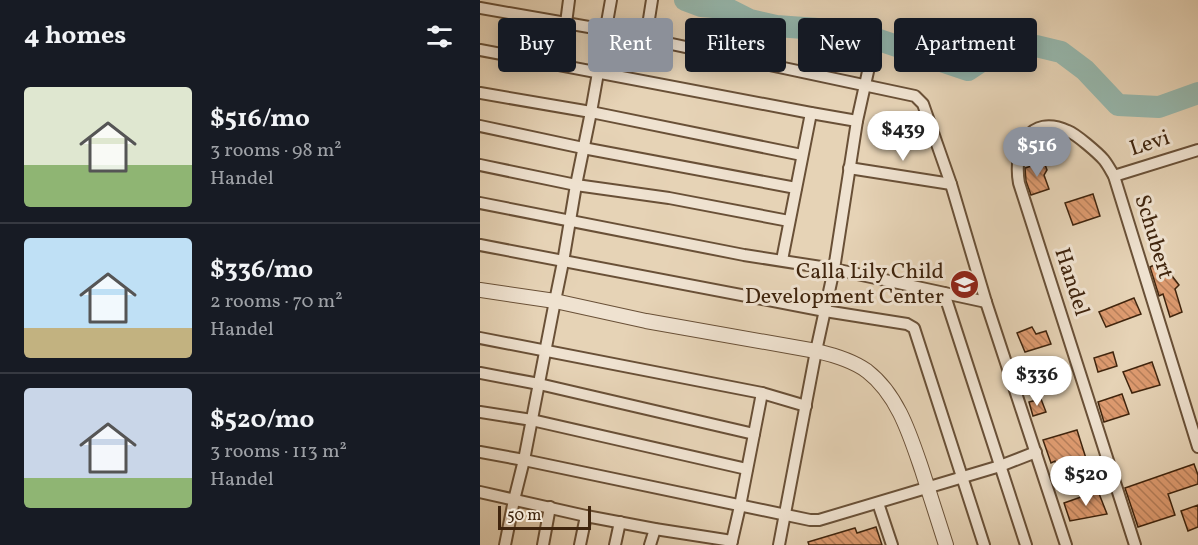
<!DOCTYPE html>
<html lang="en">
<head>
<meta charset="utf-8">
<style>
  :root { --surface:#171b24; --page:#20242c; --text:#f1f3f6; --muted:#9ea1a6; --line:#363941; --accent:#8c9099 }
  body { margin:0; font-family:Vollkorn,serif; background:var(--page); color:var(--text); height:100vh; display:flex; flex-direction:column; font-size:22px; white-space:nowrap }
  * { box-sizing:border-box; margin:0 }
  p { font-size:20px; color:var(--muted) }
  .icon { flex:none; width:33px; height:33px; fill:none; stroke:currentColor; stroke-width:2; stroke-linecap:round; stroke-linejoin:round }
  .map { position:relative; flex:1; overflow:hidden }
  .details { display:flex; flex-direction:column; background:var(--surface); width:480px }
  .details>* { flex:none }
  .top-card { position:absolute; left:18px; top:18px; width:570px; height:54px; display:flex; gap:12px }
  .scale { position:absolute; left:18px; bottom:15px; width:93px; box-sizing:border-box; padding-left:6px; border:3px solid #3f240d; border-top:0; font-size:16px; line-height:21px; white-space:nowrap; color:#3f240d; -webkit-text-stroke:4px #efe2d0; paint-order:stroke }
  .price { position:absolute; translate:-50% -51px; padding:0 14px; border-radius:21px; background:#fff; color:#222; font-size:20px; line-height:39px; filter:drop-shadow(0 2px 3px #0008) }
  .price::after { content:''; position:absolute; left:50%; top:36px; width:18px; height:14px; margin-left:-9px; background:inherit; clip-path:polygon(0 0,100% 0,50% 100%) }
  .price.on { background:var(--accent); color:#fff }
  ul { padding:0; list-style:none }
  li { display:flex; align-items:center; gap:18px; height:150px; padding:0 24px }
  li+li { border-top:2px solid var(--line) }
  li span { display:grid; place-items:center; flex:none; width:168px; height:120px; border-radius:6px; color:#555 }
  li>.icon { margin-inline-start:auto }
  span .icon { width:72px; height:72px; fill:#fffc; stroke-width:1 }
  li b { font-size:26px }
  h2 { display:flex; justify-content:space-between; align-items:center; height:72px; padding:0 24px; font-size:26px }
  .tag { padding:0 21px; border-radius:6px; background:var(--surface); box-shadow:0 3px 15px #0003; font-size:21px; line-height:54px }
  .tag.on { background:var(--accent); color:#fff }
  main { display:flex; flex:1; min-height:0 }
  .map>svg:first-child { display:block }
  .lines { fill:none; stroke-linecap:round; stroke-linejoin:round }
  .river { stroke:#96b8ae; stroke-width:22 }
  .building { fill:url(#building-back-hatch); stroke:#3f240d; stroke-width:1.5 }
  .minor-casing { stroke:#695037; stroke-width:14 }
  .tertiary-casing { stroke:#695037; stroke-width:16 }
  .minor { stroke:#efe2d0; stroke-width:10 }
  .tertiary { stroke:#efe2d0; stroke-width:14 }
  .labels { text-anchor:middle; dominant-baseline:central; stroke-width:6; stroke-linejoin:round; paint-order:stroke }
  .street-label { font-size:22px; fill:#3f240d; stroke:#efe2d0 }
  .poi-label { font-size:22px; fill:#3f240d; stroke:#efe2d0; text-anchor:end }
</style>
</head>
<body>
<main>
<section class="details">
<h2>4 homes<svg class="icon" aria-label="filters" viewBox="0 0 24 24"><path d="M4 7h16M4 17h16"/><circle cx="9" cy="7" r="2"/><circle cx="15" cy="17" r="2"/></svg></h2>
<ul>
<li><span style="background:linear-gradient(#dfe7d0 65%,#8fb573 0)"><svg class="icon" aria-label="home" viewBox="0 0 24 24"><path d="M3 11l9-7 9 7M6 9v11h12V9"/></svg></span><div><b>$516/mo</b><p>3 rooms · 98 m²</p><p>Handel</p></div></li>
<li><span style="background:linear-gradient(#bfe0f5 75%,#c2b280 0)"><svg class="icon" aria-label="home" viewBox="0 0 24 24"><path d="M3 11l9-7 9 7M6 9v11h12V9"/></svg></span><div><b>$336/mo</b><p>2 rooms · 70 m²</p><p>Handel</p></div></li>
<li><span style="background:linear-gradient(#c9d6e8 75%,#8fb573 0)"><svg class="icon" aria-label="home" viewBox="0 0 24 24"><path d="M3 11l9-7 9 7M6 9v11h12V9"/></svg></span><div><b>$520/mo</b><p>3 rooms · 113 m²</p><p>Handel</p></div></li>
</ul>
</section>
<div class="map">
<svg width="718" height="545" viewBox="0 0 718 545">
  <defs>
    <pattern id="building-back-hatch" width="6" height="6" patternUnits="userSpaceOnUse" patternTransform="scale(1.5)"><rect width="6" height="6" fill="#de9b70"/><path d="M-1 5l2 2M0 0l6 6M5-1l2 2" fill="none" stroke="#b57e5a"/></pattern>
  </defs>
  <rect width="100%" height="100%" fill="#e6d3b6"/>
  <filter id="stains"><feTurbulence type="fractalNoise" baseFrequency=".00333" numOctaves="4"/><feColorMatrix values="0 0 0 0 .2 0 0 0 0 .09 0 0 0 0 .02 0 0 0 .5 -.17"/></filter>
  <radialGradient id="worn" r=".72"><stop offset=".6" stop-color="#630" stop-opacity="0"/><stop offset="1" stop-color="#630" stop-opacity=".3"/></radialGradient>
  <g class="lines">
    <!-- river -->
    <path class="river" d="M205,0L221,6L246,8L270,20L296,26L352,30L377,34L399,40L488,70L506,58L533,48L556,46L581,52L605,70L638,105L679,107L718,93"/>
  </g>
  <!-- building -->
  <g class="building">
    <path d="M564,162L567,170L564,175L569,189L551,195L546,181L545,168Z"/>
    <path d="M613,194L620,216L593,225L585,203Z"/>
    <path d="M674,265L676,270L685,267L699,285L695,289L702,312L690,317L683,294L679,296L670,267Z"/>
    <path d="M654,298L661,314L626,327L619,312Z"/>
    <path d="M552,327L556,334L566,331L571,344L545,352L537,333Z"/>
    <path d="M633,352L637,366L618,372L614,358Z"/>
    <path d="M672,362L680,385L652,393L643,372Z"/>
    <path d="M578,363L580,373L571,376L568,365Z"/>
    <path d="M642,394L649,414L624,422L618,402Z"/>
    <path d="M561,399L566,412L553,416L549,402Z"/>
    <path d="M597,430L610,471L581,481L575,461L571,463L563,440Z"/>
    <path d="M714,464L718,475V484L688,494L695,515L658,527L645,488Z"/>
    <path d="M618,491L627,514L590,521L584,503Z"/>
    <path d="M718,505V527L708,531L701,511Z"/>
    <path d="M396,527L402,545H329L328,542L375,528L377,533Z"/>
  </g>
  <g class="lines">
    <defs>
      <g id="minor">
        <path d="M0,8L126,30L435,96L443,104L471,184L506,302L586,545"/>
        <path d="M86,23L89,0"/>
        <path d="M166,38L172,0"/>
        <path d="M0,50L331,113L377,121"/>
        <path d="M0,93L111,112L322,155"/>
        <path d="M0,126L103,148L316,188"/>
        <path d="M0,165L96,185L189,198L309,221"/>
        <path d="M369,168L471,184"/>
        <path d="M634,176L718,150"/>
        <path d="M0,203L264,255L354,269L506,302"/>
        <path d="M0,245L345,311L427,324L434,328L504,545"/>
        <path d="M302,260L331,113"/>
        <path d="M464,293L546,545"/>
        <path d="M0,338L282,393L326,406"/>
        <path d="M0,373L59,384L274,434"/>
        <path d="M0,412L52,420L267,469"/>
        <path d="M0,452L44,460L330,520H339L520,466L556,452"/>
        <path d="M0,492L106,516L175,529L252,541"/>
        <path d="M398,503L412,545"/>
        <path d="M25,545L34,500L44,460L75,301L83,262L96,185L111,112L131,0"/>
        <path d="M63,545L70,507"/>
        <path d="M100,545L106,516"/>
        <path d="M135,545L140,522"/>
        <path d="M170,545L175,529"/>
        <path d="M251,545L260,506L282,393"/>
        <path d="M299,545L336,351L354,269L377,121L389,67"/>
        <path d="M655,545L539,183C533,149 549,113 588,131C596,134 618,153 624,160C628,165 631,171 634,176L718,447"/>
      </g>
      <path id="tertiary" d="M0,290L75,301L166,321L336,351C354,355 372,360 387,371C418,395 430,435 442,470C450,495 458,520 466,545"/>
    </defs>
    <!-- minor casing -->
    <use href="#minor" class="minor-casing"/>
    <!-- tertiary casing -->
    <use href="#tertiary" class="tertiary-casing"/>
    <!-- minor -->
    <use href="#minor" class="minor"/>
    <!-- tertiary -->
    <use href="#tertiary" class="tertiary"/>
  </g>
  <!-- icons -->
  <defs>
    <symbol id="school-disc" viewBox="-11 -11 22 22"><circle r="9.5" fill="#8f2418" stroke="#efe2d0"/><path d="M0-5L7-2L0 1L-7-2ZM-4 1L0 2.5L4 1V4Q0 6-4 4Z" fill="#fff"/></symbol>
  </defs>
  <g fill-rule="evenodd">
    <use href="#school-disc" x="468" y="268" width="33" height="33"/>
  </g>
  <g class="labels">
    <!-- street labels -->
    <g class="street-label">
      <text transform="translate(670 144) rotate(-18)">Levi</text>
      <text transform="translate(673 237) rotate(73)">Schubert</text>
      <text transform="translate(591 282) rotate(72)">Handel</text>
    </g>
    <!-- poi labels -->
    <g class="poi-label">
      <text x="464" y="272">Calla Lily Child<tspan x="464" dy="25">Development Center</tspan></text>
    </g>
  </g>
  <rect width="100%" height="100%" filter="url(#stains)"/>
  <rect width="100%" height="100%" fill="url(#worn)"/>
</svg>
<div class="scale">50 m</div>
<b class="price" style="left:423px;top:162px">$439</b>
<b class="price on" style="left:557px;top:178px">$516</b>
<b class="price" style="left:557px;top:407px">$336</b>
<b class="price" style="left:606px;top:507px">$520</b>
<div class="top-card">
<a class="tag">Buy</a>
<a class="tag on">Rent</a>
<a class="tag">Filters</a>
<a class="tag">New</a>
<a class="tag">Apartment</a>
</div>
</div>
</main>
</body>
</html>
